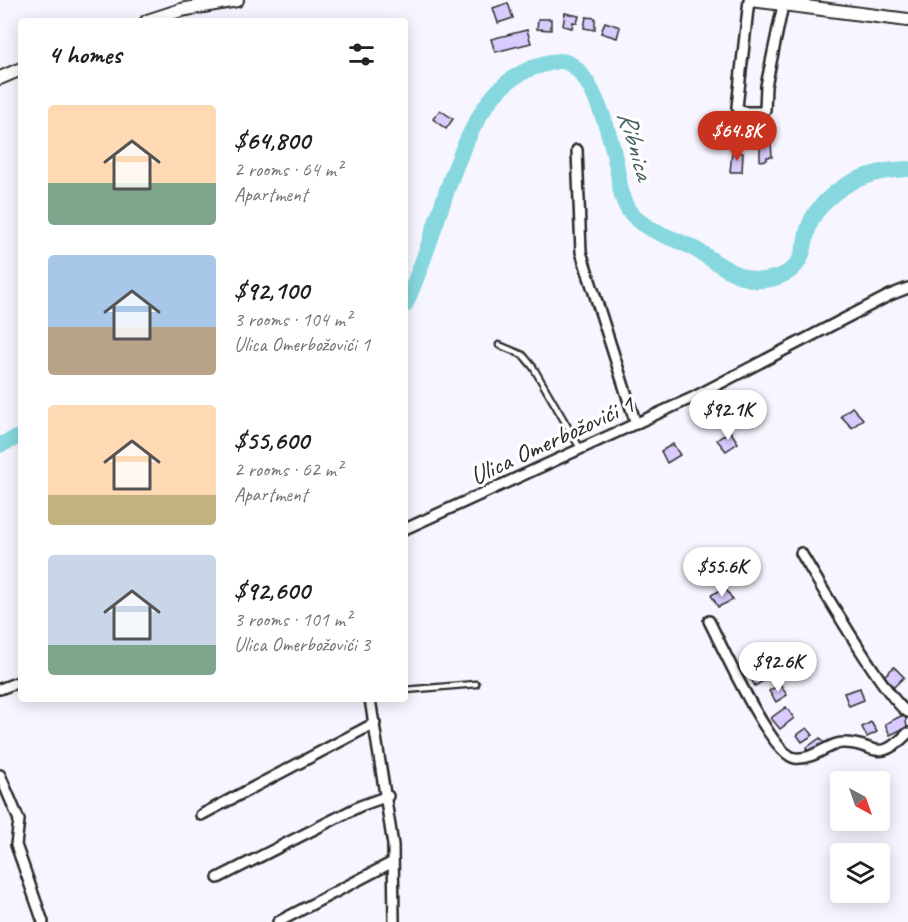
<!DOCTYPE html>
<html lang="en">
<head>
<meta charset="utf-8">
<style>
  :root { --surface:#fff; --page:#f2f2f2; --text:#202124; --muted:#757577; --accent:#c8321e }
  body { margin:0; font-family:Caveat,sans-serif; background:var(--page); color:var(--text); height:100vh; display:flex; flex-direction:column; font-size:22px; white-space:nowrap }
  * { box-sizing:border-box; margin:0 }
  p { font-size:20px; color:var(--muted) }
  .icon { flex:none; width:33px; height:33px; fill:none; stroke:currentColor; stroke-width:2; stroke-linecap:round; stroke-linejoin:round }
  .map { position:relative; flex:1; overflow:hidden }
  .sheet { position:absolute; left:18px; top:18px; width:390px; height:684px; display:flex; flex-direction:column; background:var(--surface); border-radius:6px; box-shadow:0 3px 15px #0003 }
  .sheet>* { flex:none }
  .needle { width:39px; rotate:140deg }
  .fabs { position:absolute; left:830px; top:771px; display:grid; gap:12px }
  .fabs a { display:grid; place-items:center; width:60px; height:60px; border-radius:6px; background:var(--surface); box-shadow:0 3px 15px #0003; font-size:30px }
  .price { position:absolute; translate:-50% -51px; padding:0 14px; border-radius:21px; background:#fff; color:#222; font-size:20px; line-height:39px; filter:drop-shadow(0 2px 3px #0008) }
  .price::after { content:''; position:absolute; left:50%; top:36px; width:18px; height:14px; margin-left:-9px; background:inherit; clip-path:polygon(0 0,100% 0,50% 100%) }
  .price.on { background:var(--accent); color:#fff }
  ul { padding:0; list-style:none }
  li { display:flex; align-items:center; gap:18px; height:150px; padding:0 30px }
  li span { display:grid; place-items:center; flex:none; width:168px; height:120px; border-radius:6px; color:#555 }
  li>.icon { margin-inline-start:auto }
  span .icon { width:72px; height:72px; fill:#fffc; stroke-width:1 }
  li b { font-size:26px }
  h2 { display:flex; justify-content:space-between; align-items:center; height:72px; padding:0 30px; font-size:26px }
  .map>svg:first-child { display:block }
  .lines { fill:none; stroke-linecap:round; stroke-linejoin:round }
  .river { stroke:#86d8de; stroke-width:16 }
  .building { fill:#d9cbfd; stroke:#2b2b2b; stroke-width:1.5 }
  .service-casing { stroke:#2b2b2b; stroke-width:9 }
  .minor-casing { stroke:#2b2b2b; stroke-width:14 }
  .secondary-casing { stroke:#2b2b2b; stroke-width:16 }
  .service { stroke:#fff; stroke-width:4.5 }
  .minor { stroke:#fff; stroke-width:9 }
  .secondary { stroke:#fff; stroke-width:12 }
  .labels { text-anchor:middle; dominant-baseline:central; stroke-width:6; stroke-linejoin:round; paint-order:stroke }
  .street-label { font-size:26px; fill:#2b2b2b; stroke:#fff }
  .water-label { font-size:27px; font-style:italic; fill:#465f61; stroke:#fff }
</style>
</head>
<body>
<div class="map">
<svg width="908" height="922" viewBox="0 0 908 922">
  <rect width="100%" height="100%" fill="#f7f5ff"/>
  <filter id="ink" filterUnits="userSpaceOnUse"><feTurbulence type="fractalNoise" baseFrequency=".0167" numOctaves="2"/><feDisplacementMap in="SourceGraphic" scale="12" xChannelSelector="R" yChannelSelector="G"/><feConvolveMatrix kernelMatrix="1 2 1 2 8 2 1 2 1" color-interpolation-filters="sRGB"/></filter>
  <g filter="url(#ink)">
    <g class="lines">
      <!-- river -->
      <g class="river">
        <path d="M405,305C434,243 446,174 480,115C494,91 515,72 542,65C547,64 554,61 560,61C590,61 611,138 616,163C619,177 620,199 629,211C645,231 669,236 691,247C712,258 731,276 755,280C762,281 771,279 778,277C814,264 798,235 817,211C840,181 872,170 908,169"/>
        <path d="M0,445L21,436"/>
      </g>
    </g>
    <!-- building -->
    <g class="building">
      <path d="M508,3L513,18L498,23L493,8Z"/>
      <path d="M565,13L579,16L577,23L573,22L572,28L563,26Z"/>
      <path d="M586,17L595,18V30L584,28Z"/>
      <path d="M538,19H551V30L537,29Z"/>
      <path d="M605,22L620,27L617,38L601,33Z"/>
      <path d="M527,30L531,43L495,52L491,39Z"/>
      <path d="M440,110L453,119L446,129L433,119Z"/>
      <path d="M714,128L727,129L726,142H714Z"/>
      <path d="M760,144H771L772,157H767V160L760,161Z"/>
      <path d="M732,152L743,153L742,172H730Z"/>
      <path d="M852,407L863,419L852,428L841,416Z"/>
      <path d="M730,431L738,443L726,451L717,440Z"/>
      <path d="M673,444L680,455L667,463L661,451Z"/>
      <path d="M725,588L733,600L718,607L711,595Z"/>
      <path d="M759,664L767,679L755,686L746,671Z"/>
      <path d="M894,667L904,677L894,687L884,676Z"/>
      <path d="M780,684L787,695L776,702L769,691Z"/>
      <path d="M860,688L864,700L849,706L844,693Z"/>
      <path d="M786,707L794,718L780,729L771,718Z"/>
      <path d="M905,714L907,727L890,735L885,724Z"/>
      <path d="M871,722L877,732L867,737L862,727Z"/>
      <path d="M807,728L813,735L802,742L797,735Z"/>
      <path d="M820,738L824,743L810,754L806,748Z"/>
    </g>
    <g class="lines">
      <defs>
        <g id="service">
          <path d="M499,345L523,355L533,367L580,448"/>
          <path d="M405,690L476,684"/>
        </g>
        <g id="minor">
          <path d="M749,0L737,107L743,112H761L765,110L766,86L783,5"/>
          <path d="M577,150L581,252L636,424"/>
          <path d="M405,529L694,397L890,295L908,288"/>
          <path d="M801,553C817,579 889,704 908,712"/>
          <path d="M709,621C722,646 771,755 795,758C814,760 829,743 842,743C876,742 875,766 908,733"/>
          <path d="M0,689L21,681"/>
          <path d="M370,699L393,845L394,922"/>
          <path d="M0,775L19,820L16,845L43,922"/>
          <path d="M201,815L375,723"/>
          <path d="M218,878L360,806L388,796"/>
          <path d="M278,922L393,862"/>
        </g>
        <g id="secondary">
          <path d="M751,0L908,20"/>
          <path d="M147,21L181,10L237,0"/>
          <path d="M0,78L21,69"/>
        </g>
      </defs>
      <!-- service casing -->
      <use href="#service" class="service-casing"/>
      <!-- minor casing -->
      <use href="#minor" class="minor-casing"/>
      <!-- secondary casing -->
      <use href="#secondary" class="secondary-casing"/>
      <!-- service -->
      <use href="#service" class="service"/>
      <!-- minor -->
      <use href="#minor" class="minor"/>
      <!-- secondary -->
      <use href="#secondary" class="secondary"/>
    </g>
  </g>
  <g class="labels">
    <!-- street labels -->
    <g class="street-label">
      <text transform="translate(552 440) rotate(-25)">Ulica Omerbožovići 1</text>
    </g>
    <!-- water labels -->
    <g class="water-label">
      <text transform="translate(636 145) rotate(74)">Ribnica</text>
    </g>
  </g>
</svg>
<div class="fabs">
<a><svg class="needle" viewBox="-14 -14 28 28"><path d="M0-13l5 13h-10z" fill="#e53935"/><path d="M0 13l5-13h-10z" fill="#757577"/></svg></a>
<a><svg class="icon" aria-label="layers" viewBox="0 0 24 24"><path d="M12 4l9 5-9 5-9-5zM3 14l9 5 9-5"/></svg></a>
</div>
<b class="price on" style="left:737px;top:162px">$64.8K</b>
<b class="price" style="left:728px;top:441px">$92.1K</b>
<b class="price" style="left:722px;top:598px">$55.6K</b>
<b class="price" style="left:778px;top:693px">$92.6K</b>
<section class="sheet">
<h2>4 homes<svg class="icon" aria-label="filters" viewBox="0 0 24 24"><path d="M4 7h16M4 17h16"/><circle cx="9" cy="7" r="2"/><circle cx="15" cy="17" r="2"/></svg></h2>
<ul>
<li><span style="background:linear-gradient(#ffd9b3 65%,#7fa58c 0)"><svg class="icon" aria-label="home" viewBox="0 0 24 24"><path d="M3 11l9-7 9 7M6 9v11h12V9"/></svg></span><div><b>$64,800</b><p>2 rooms · 64 m²</p><p>Apartment</p></div></li>
<li><span style="background:linear-gradient(#a9c7e8 60%,#b9a48a 0)"><svg class="icon" aria-label="home" viewBox="0 0 24 24"><path d="M3 11l9-7 9 7M6 9v11h12V9"/></svg></span><div><b>$92,100</b><p>3 rooms · 104 m²</p><p>Ulica Omerbožovići 1</p></div></li>
<li><span style="background:linear-gradient(#ffd9b3 75%,#c2b280 0)"><svg class="icon" aria-label="home" viewBox="0 0 24 24"><path d="M3 11l9-7 9 7M6 9v11h12V9"/></svg></span><div><b>$55,600</b><p>2 rooms · 62 m²</p><p>Apartment</p></div></li>
<li><span style="background:linear-gradient(#c9d6e8 75%,#7fa58c 0)"><svg class="icon" aria-label="home" viewBox="0 0 24 24"><path d="M3 11l9-7 9 7M6 9v11h12V9"/></svg></span><div><b>$92,600</b><p>3 rooms · 101 m²</p><p>Ulica Omerbožovići 3</p></div></li>
</ul>
</section>
</div>
</body>
</html>
